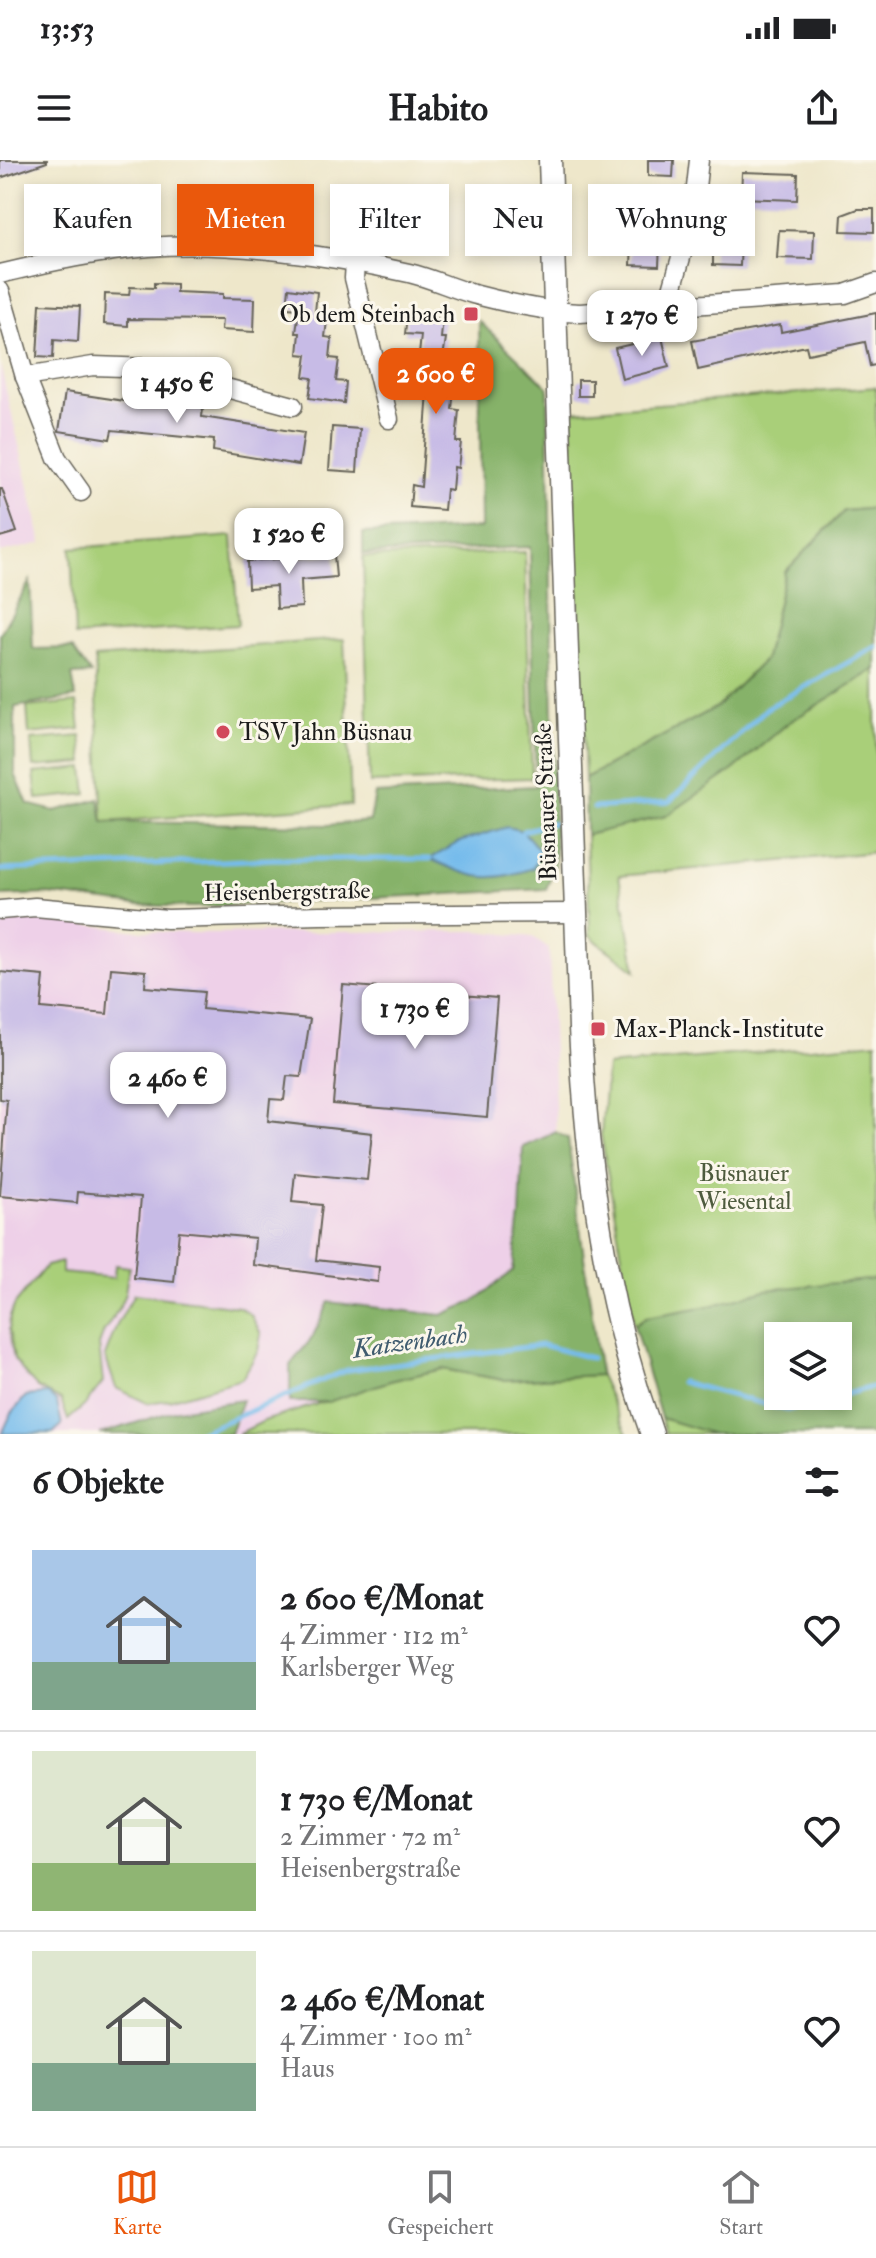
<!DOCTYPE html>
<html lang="de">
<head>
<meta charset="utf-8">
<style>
  :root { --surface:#fff; --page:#f2f2f2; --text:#202124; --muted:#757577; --line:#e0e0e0; --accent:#ea580c }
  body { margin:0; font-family:"IM FELL Double Pica",serif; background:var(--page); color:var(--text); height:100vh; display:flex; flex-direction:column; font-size:30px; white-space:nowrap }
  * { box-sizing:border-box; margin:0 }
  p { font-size:26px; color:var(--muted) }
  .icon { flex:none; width:44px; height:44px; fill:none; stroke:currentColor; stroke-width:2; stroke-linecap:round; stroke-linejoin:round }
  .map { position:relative; height:1274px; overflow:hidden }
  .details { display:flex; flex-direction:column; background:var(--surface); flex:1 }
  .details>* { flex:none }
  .top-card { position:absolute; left:24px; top:24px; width:828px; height:72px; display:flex; gap:16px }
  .fabs { position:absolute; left:764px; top:1162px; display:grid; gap:16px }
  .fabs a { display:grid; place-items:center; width:88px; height:88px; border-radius:0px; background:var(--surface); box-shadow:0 4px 12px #0003; font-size:40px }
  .price { position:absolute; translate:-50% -68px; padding:0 18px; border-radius:16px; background:#fff; color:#222; font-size:26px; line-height:52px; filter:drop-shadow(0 2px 4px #0008) }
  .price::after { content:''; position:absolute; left:50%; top:48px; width:24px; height:18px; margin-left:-12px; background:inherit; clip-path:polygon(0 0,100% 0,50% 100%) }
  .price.current { background:var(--accent); color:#fff }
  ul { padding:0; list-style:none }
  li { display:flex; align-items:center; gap:24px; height:200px; padding:0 32px }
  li+li { border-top:2px solid var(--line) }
  li span { display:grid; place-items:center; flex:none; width:224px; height:160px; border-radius:0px; color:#555 }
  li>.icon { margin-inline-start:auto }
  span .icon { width:96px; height:96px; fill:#fffc; stroke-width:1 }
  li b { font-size:34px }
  h2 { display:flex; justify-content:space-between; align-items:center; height:96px; padding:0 32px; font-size:34px }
  .chip { padding:0 28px; border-radius:0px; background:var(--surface); box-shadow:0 4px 12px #0003; font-size:28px; line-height:72px }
  .chip.current { background:var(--accent); color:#fff }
  .status { display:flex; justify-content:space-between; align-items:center; height:56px; padding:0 40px; background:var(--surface); direction:ltr }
  .status svg { height:22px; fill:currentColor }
  header { display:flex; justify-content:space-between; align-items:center; height:104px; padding:0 32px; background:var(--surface); font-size:36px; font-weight:700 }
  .dock { display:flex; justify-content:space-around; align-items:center; height:112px; border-top:2px solid var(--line); background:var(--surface); font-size:22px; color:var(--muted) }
  .dock a { display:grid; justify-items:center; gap:4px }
  .dock .current { color:var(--accent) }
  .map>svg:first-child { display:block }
  .built { fill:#eed0e8 }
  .green { fill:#a9cf79; stroke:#62764a; stroke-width:2; fill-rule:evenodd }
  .forest { fill:#86b269; stroke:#516742; stroke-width:2; fill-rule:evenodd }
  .water { fill:#75bbec; stroke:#486c84; stroke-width:2 }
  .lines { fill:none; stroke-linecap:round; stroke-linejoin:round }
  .stream { stroke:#75bbec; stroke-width:5 }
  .building { fill:#c7bbe6 }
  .minor-casing { stroke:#666359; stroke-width:21 }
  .tertiary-casing { stroke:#666359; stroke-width:25 }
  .minor { stroke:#fff; stroke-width:18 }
  .tertiary { stroke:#fff; stroke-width:22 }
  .poi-dot { fill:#d1495b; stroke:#fbf7ec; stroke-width:3 }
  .labels { text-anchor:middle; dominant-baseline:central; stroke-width:6; stroke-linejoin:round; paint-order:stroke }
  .poi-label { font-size:24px; fill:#1c1c1c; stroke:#fbf7ec; text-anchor:start }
  .street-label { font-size:24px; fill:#1c1c1c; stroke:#fbf7ec }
  .park-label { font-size:24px; fill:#4d5b3d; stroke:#fbf7ec }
  .water-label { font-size:26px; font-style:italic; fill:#405c6f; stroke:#fbf7ec }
</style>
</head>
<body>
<div class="status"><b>13:53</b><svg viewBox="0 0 49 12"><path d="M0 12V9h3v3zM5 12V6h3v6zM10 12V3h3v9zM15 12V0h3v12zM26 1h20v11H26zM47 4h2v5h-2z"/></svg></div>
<header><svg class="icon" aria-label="menu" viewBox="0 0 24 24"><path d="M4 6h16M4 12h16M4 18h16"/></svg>Habito<svg class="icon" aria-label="share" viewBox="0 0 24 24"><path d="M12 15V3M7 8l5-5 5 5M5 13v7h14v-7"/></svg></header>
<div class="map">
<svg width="876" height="1274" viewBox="0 0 876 1274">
  <rect width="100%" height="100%" fill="#fbf7ec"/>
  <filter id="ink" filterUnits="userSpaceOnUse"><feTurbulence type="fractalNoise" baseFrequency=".0125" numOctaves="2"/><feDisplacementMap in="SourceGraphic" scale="16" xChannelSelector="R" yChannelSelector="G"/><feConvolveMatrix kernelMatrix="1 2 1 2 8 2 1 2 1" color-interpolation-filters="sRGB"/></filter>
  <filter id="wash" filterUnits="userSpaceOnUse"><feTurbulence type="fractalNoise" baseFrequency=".006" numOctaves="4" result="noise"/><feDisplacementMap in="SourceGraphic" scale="32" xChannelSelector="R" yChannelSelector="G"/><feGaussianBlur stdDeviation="1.8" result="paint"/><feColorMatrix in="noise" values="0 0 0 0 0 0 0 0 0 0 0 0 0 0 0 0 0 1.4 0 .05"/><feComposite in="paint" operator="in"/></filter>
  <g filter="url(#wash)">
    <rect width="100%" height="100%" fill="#eee7ca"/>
    <!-- built -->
    <g class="built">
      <path d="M0,204L42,383L0,393Z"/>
      <path d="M49,760L137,771L195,773L478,771L533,777L549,788L556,972L523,987L520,1056L514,1110L473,1142L442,1155L329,1142L312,1178L290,1206V1242H328L264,1261L238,1274H230L242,1241L108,1270L100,1274H0V762Z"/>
    </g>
    <!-- green -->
    <g class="green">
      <path d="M876,227V348L844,351L785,412L765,499L717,547L585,618L571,251Z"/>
      <path d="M232,376L238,465L75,476L71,388Z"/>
      <path d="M525,392L532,618L370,623L363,397Z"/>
      <path d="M344,479L351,645L103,662L95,498Z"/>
      <path d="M876,509V692L619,716L636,811C620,797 604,790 590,775L586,675L599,672L733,610L788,563Z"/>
      <path d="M77,542L80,569L29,574L27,547Z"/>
      <path d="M81,576L84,603L33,607L31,580Z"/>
      <path d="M84,608L87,634L37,639L34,613Z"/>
      <path d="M876,882V1274H666L661,1258L679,1263L646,1157L634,1165L601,975L607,906ZM778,1176H838V1236H778Z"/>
      <path d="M62,1102V1113L114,1118L115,1105L129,1107L125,1133L120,1147L104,1171L99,1185L103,1222L84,1246L68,1260L61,1240L38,1228L26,1215L14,1199L9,1171L10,1156L15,1144L46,1106Z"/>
      <path d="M134,1134L239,1147L251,1155L261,1174L258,1191L242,1219L169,1240L147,1243L116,1228L105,1196L116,1167Z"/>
      <path d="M442,1209L504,1220L600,1215L627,1274H238L264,1261L390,1221Z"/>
    </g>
    <!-- forest -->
    <g class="forest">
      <path d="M479,161L548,227L555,707L546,729L194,747L137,745L48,734L0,736V474L30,421L33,489L72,488L91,514L72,515L76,537L15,547V614L28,644L55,651L99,639L103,662L328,665L370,661L375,634L536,626L530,387L363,394V373L481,368Z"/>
      <path d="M876,348V509L788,563L733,610L666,656L586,675L585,618L717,547L765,499L785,412L844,351Z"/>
      <path d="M556,972L568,979L600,1215L504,1220L442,1209L390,1221L328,1242H290V1205L312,1178L329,1142L442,1155L473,1142L513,1111L520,1056L523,987Z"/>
      <path d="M876,1119V1274H713L661,1258L634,1165L646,1157L714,1145L765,1130ZM778,1176H838V1236H778Z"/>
      <path d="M242,1240L230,1274H100L177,1250Z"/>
    </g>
    <!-- water -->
    <g class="water">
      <path d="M507,667L523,671L541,692L533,708C488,724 472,718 430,699L459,682Z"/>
      <path d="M48,1234L57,1242L62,1265L53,1273L2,1274L11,1254L26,1236Z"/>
    </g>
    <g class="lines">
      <!-- stream -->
      <g class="stream">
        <path d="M594,648L669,642L767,548L876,487"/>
        <path d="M523,671L552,663"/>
        <path d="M0,710L273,699H430"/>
        <path d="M681,1222L787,1250L876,1226"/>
        <path d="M196,1274L347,1210L542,1185L591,1198"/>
      </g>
    </g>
    <g id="blocks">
      <!-- building -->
      <g class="building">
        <path d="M0,0H47V2L0,18Z"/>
        <path d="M648,0H674L673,17L648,16Z"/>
        <path d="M742,12L798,14L797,40L741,38Z"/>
        <path d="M858,49H874V72L841,71L842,55Z"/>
        <path d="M633,59L661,60L659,106L631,105Z"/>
        <path d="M779,70L814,71L813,99L777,98Z"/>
        <path d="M713,78L741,79L740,106L713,105Z"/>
        <path d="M154,123L176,124V132L223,134V138L255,139L254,172L221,170L222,160L128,159V166L104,164L105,134L129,135L130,127L154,128Z"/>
        <path d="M289,128L317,132L315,152L328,153L325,177L332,178L330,198L339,199L336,221L346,222L344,243L309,238L312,218L304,217L307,195L298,194L300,173H296L299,149L287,148Z"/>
        <path d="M40,144L80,146L78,182L54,180L53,198L37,197Z"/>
        <path d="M876,153V205L870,206L865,182L808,194L806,186L698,210L692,181L780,165L781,172Z"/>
        <path d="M407,155L443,159L441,178H446L443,198L451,199L449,219H455L452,249L459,250L456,282H461L458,308L454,307L452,330L446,329L444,350L410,347L412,325L421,327L429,217L417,215L421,175L405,174Z"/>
        <path d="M662,177L669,207L622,219L615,188Z"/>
        <rect x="578" y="220" width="14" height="16"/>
        <path d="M65,232L138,243L139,232L204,240L202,257L304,273L299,305L213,291L214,280L112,270L110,279L59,271Z"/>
        <path d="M332,267L360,269L357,312L329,310Z"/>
        <path d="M0,329H2L17,372L0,377Z"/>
        <path d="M334,395L336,417L301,420L302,447L277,449L276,426L248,428L247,401Z"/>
        <path d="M111,808L146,811L145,827L204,832L202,849L310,859L301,917L287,916L284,940L270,939L268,961L372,973L367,1020L295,1013L292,1042L322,1045L316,1100L379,1107L378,1122L253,1105L255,1078L179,1071L174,1122L134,1118L141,1037L78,1032L77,1043L0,1036L7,940L0,939V812L44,816L41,848L107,854Z"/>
        <path d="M343,825L497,838L487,957L333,944Z"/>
      </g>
    </g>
  </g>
  <g filter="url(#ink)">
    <use href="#blocks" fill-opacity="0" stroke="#666359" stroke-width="2"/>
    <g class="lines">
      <defs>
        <g id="minor">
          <path d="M355,103L354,118L389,259"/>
          <path d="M0,114C50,102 99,91 149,87C230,81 330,95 409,113C431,118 451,128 473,134C507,143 544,151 580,153L845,134L876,123"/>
          <path d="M0,131L25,217L57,298L81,332"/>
          <path d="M667,147L693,55L699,0"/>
          <path d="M25,217L93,206L152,208L293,246"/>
          <path d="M0,750L35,747L167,759L320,755L576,753"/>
        </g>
        <path id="tertiary" d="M550,0L580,868C587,1009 604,1139 652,1274"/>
      </defs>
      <!-- minor casing -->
      <use href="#minor" class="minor-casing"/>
      <!-- tertiary casing -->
      <use href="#tertiary" class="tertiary-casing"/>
      <!-- minor -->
      <use href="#minor" class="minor"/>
      <!-- tertiary -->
      <use href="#tertiary" class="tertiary"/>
    </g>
  </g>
  <!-- markers -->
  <g class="poi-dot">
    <rect x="463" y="146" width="16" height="16" rx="4"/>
    <circle cx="223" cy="572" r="8"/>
    <rect x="590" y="861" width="16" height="16" rx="4"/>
  </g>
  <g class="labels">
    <!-- poi labels -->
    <g class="poi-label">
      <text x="455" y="154" text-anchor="end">Ob dem Steinbach</text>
      <text x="239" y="572">TSV Jahn Büsnau</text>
      <text x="614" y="869">Max-Planck-Institute</text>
    </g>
    <!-- street labels -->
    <g class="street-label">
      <text transform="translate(546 642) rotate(-92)">Büsnauer Straße</text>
      <text transform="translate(287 732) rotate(-1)">Heisenbergstraße</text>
    </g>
    <!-- park labels -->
    <g class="park-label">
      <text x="744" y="1013">Büsnauer<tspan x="744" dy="28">Wiesental</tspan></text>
    </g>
    <!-- water labels -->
    <g class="water-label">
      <text transform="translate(410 1182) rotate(-8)">Katzenbach</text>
    </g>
  </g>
</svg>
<div class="fabs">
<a><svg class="icon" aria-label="layers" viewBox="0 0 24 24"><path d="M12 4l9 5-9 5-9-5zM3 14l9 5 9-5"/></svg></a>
</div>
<b class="price" style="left:642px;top:198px">1 270 €</b>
<b class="price current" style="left:436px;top:256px">2 600 €</b>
<b class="price" style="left:177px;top:265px">1 450 €</b>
<b class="price" style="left:289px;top:416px">1 520 €</b>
<b class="price" style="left:415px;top:891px">1 730 €</b>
<b class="price" style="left:168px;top:960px">2 460 €</b>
<div class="top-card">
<a class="chip">Kaufen</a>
<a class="chip current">Mieten</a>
<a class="chip">Filter</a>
<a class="chip">Neu</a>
<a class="chip">Wohnung</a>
</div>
</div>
<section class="details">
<h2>6 Objekte<svg class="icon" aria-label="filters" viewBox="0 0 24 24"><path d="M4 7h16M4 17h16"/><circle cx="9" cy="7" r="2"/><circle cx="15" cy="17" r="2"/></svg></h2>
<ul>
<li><span style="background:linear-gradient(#a9c7e8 70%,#7fa58c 0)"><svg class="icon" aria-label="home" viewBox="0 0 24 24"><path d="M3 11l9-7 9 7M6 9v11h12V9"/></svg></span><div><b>2 600 €/Monat</b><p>4 Zimmer · 112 m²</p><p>Karlsberger Weg</p></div><svg class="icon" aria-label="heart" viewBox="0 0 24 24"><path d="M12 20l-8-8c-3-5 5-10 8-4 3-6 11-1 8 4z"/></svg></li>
<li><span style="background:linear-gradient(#dfe7d0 70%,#8fb573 0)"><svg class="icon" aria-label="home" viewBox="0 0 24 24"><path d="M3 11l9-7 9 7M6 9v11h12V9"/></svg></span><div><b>1 730 €/Monat</b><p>2 Zimmer · 72 m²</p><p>Heisenbergstraße</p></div><svg class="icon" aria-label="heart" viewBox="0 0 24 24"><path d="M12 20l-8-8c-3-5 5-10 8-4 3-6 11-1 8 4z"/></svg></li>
<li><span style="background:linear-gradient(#dfe7d0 70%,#7fa58c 0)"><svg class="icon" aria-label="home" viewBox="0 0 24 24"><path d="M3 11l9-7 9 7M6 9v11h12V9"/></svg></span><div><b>2 460 €/Monat</b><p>4 Zimmer · 100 m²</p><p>Haus</p></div><svg class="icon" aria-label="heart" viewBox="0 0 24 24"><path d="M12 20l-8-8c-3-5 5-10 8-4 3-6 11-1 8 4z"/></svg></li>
</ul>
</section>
<nav class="dock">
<a class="current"><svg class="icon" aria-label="map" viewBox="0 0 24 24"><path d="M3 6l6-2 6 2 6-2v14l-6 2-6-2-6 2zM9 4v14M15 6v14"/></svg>Karte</a>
<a><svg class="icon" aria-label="saved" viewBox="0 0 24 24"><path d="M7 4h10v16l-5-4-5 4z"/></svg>Gespeichert</a>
<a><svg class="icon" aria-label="home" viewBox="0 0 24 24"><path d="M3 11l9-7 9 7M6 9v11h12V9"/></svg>Start</a>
</nav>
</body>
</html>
